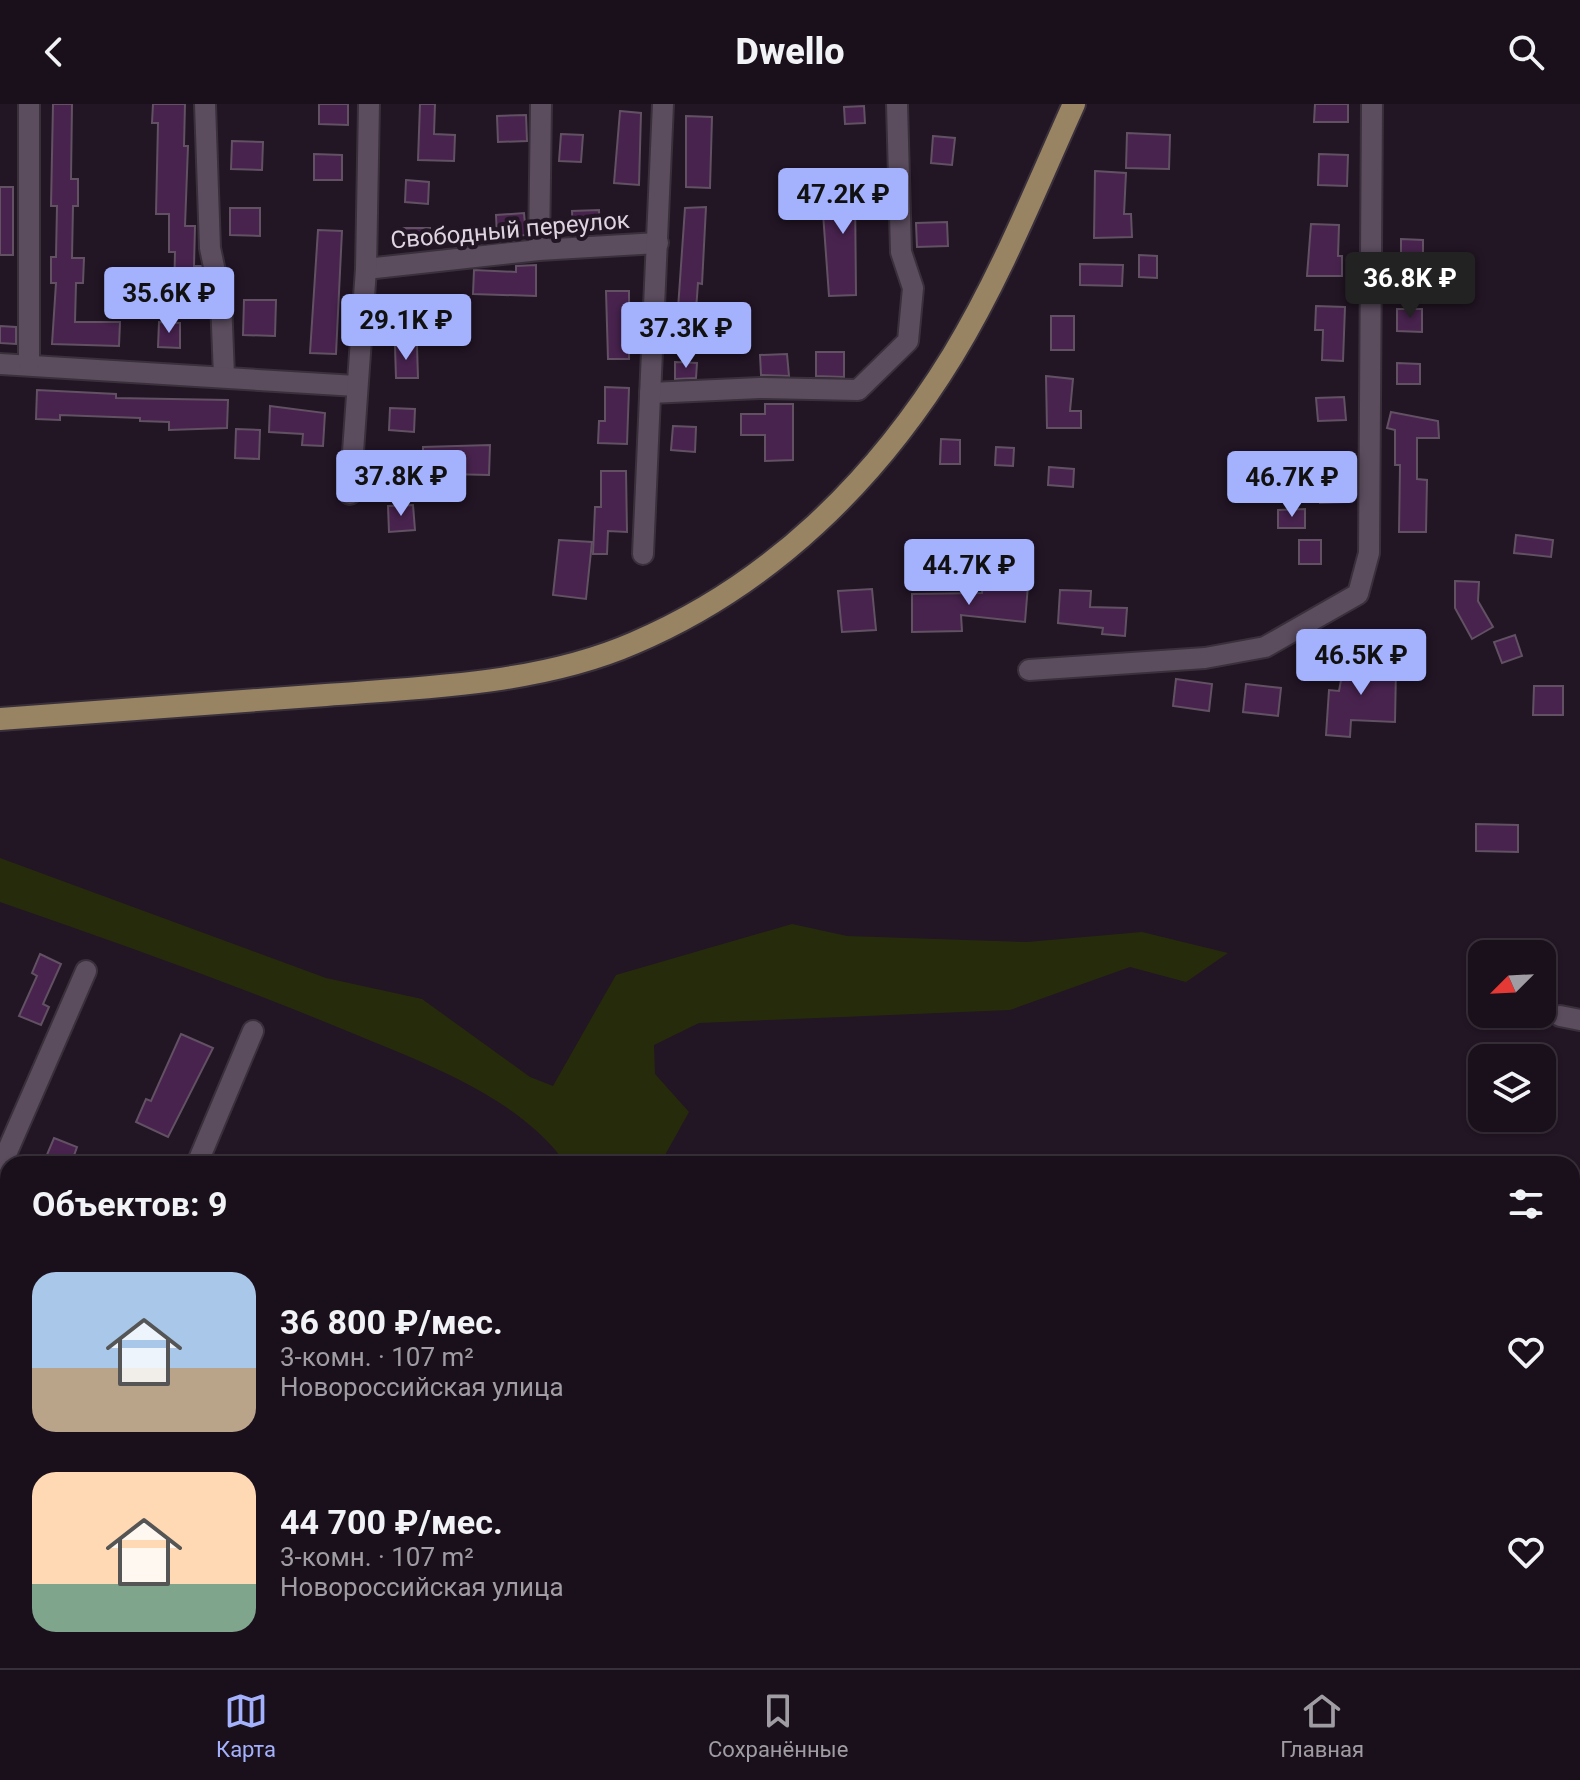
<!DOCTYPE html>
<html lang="ru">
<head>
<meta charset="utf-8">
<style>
  :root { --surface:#1a101b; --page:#231924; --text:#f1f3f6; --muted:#9f9da3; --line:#38303a; --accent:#a4b1fc }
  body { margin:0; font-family:Roboto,sans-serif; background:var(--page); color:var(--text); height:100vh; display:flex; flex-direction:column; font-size:30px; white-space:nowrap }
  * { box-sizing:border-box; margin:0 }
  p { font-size:26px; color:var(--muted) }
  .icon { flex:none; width:44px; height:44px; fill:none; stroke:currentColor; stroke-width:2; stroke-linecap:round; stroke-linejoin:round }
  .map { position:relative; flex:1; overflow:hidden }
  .side { position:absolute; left:0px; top:1052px; width:1580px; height:512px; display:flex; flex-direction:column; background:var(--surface); border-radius:24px 24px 0 0; box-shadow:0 2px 6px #0004,0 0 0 2px var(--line) }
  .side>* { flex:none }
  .needle { width:52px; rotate:246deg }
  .fabs { position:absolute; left:1468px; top:836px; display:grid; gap:16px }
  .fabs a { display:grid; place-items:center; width:88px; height:88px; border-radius:16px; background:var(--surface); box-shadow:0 2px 6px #0004,0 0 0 2px var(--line); font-size:40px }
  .price { position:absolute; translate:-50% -68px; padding:0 18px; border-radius:8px; background:var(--accent); color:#111; font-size:26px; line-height:52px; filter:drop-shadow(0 2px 4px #0008) }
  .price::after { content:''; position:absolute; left:50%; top:48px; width:24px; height:18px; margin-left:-12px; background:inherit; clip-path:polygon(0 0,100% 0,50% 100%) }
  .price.current { background:#222; color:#fff }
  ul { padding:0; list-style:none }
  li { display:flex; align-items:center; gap:24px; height:200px; padding:0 32px }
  li span { display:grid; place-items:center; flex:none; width:224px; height:160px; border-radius:24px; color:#555 }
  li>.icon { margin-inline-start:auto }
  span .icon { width:96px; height:96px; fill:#fffc; stroke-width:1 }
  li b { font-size:34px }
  h2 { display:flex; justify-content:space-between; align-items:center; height:96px; padding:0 32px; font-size:34px }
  header { display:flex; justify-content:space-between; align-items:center; height:104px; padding:0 32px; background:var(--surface); font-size:36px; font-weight:800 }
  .tab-bar { display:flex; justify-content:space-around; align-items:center; height:112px; border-top:2px solid var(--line); background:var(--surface); font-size:22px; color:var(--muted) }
  .tab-bar a { display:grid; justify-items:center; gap:4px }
  .tab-bar .current { color:var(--accent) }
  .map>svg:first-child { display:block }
  .built { fill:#2a182d }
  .green { fill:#262c0b }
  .building { fill:#48234e; stroke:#615163; stroke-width:2 }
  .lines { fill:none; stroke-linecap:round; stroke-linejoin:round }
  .minor-casing { stroke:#39303b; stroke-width:24 }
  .primary-casing { stroke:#39303b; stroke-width:26 }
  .minor { stroke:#5b4c5e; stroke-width:20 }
  .primary { stroke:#988362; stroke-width:22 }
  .labels { text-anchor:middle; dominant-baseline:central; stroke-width:8; stroke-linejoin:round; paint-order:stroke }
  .street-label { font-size:24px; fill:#ddd4df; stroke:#221524 }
</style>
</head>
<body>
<header><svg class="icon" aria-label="back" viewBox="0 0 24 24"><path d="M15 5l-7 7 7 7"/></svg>Dwello<svg class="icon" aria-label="search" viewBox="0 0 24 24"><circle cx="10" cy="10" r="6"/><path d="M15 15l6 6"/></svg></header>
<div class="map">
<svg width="1580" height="1564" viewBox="0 0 1580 1564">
  <rect width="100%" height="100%" fill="#221524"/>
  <!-- built -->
  <path class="built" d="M362,1556H588L585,1564H382Z"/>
  <!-- green -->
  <g class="green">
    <path d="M0,754L326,874L422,895L530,973L553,982L616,871L792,820L847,832L1027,838L1142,828L1228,849L1186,878L1130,863L1010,906L699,919L654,941L655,970L689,1008L660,1060H566C518,990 411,954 335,922C225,877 113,837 0,798Z"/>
    <path d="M832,1556H1015L998,1564H843Z"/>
    <path d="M1114,1556H1212L1213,1564H1117Z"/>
  </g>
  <!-- building -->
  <g class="building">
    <path d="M53,0H72L71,75H78V102H73L72,154H84L83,179H76L75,218H120L119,242L52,240L56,179H51V153H56L57,102H51Z"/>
    <path d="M153,0H185L184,42H188L185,122H195L194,162H201L204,193L174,192L175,148H169V110H156L158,19H152Z"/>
    <path d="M319,0H348V21L319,20Z"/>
    <path d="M420,0H435L434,30L455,31L454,57L418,56Z"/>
    <path d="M1315,0H1348V18H1314Z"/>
    <path d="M864,2L865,19L845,20L844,3Z"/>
    <path d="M620,7L641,9L639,81L614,79Z"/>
    <path d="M526,11L527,37L498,38L497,12Z"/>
    <path d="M686,12L712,13L710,84L686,83Z"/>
    <path d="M1127,29L1170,31L1169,65L1126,64Z"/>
    <path d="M561,30L583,31L581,58L559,57Z"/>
    <path d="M933,32L955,34L952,61L931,59Z"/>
    <path d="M232,37L263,38L262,66L231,65Z"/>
    <path d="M314,50L342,51V76H314Z"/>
    <path d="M1319,50L1348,51L1347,82L1318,81Z"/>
    <path d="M838,67H864V88H855L856,191L829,192L823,109H839Z"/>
    <path d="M1095,67L1126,69L1124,110H1131L1132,133L1094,134Z"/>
    <path d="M406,76L429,78L428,100L405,98Z"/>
    <rect x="0" y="83" width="13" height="68"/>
    <path d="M706,103L702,180L698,179L695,220L677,219L685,104Z"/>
    <path d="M230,104H260V132L230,131Z"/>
    <path d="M599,106L600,127L573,128L572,107Z"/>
    <path d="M524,109L526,131L497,133L496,111Z"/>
    <path d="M947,118L948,142L917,143L916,119Z"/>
    <path d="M1311,120L1339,121L1338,152H1342V172H1307Z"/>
    <path d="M402,124H430V139L402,140Z"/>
    <path d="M318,126L342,127L336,250L310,249Z"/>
    <path d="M1401,135L1423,136V172H1448V194H1410L1409,161H1401Z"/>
    <path d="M1139,151L1157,152V174L1139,173Z"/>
    <path d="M1080,160L1123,161L1122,182L1080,181Z"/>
    <path d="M536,161V192L473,190L474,166L516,168V162Z"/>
    <path d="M606,187H629V255H608Z"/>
    <path d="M244,196H276L275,232L243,231Z"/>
    <path d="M394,196L428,198L427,218L393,216Z"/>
    <path d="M1316,202L1345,203L1343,257L1322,256L1323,226H1315Z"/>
    <path d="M1397,205H1422V228L1397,227Z"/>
    <rect x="1051" y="212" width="23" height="34"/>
    <path d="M159,218L180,219V244L158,243Z"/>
    <path d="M0,222L16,223V240L0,239Z"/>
    <path d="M395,242H417L418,274H396Z"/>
    <path d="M816,248H844V273L816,272Z"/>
    <path d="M787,250L789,272L761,271L760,251Z"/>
    <path d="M675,258L697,259L696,274L675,275Z"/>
    <path d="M1397,259L1420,260V280H1397Z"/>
    <path d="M1046,272L1073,275L1070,307H1081V324H1047Z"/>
    <path d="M605,283L629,284L627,340L598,339L599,317H605Z"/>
    <path d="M37,286L116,290V294L228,296L227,324L169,326V318L140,317V314L60,311V316L36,315Z"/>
    <path d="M1344,293L1346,316L1318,317L1316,294Z"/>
    <path d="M765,300H793V356L765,357V331H741V310H765Z"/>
    <path d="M270,302L325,309L323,342L302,341L303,330L269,328Z"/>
    <path d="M390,304L415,305L414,328L389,326Z"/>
    <path d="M1391,308L1438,317L1439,334H1417V375L1427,376L1426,428H1399L1400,361H1395V326L1387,324Z"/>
    <path d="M673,322L696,323L695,348L671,346Z"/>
    <path d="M236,325L260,326L259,355L235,354Z"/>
    <path d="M941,335L960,336V360H940Z"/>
    <path d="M490,341L489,371L447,370V376L423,377V343Z"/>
    <path d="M996,343L1014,344L1013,362L995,361Z"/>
    <path d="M1049,363L1074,365L1073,383L1048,381Z"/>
    <path d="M601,367H626L627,428L608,427L607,450H593L595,403H601Z"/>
    <path d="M1345,374L1347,398L1320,399L1318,375Z"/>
    <path d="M413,401L415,426L389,428L388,402Z"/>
    <path d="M1305,405V424H1278V406Z"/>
    <path d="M1516,431L1553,436L1551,453L1514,449Z"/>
    <path d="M559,436L592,438L586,495L553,491Z"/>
    <rect x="1299" y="436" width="22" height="24"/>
    <path d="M983,477L1028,481L1025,518L961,511L962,527L912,528V490L982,489Z"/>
    <path d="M1455,477L1479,478L1478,497L1493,523L1472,535L1455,504Z"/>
    <path d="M872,485L876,526L842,528L838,487Z"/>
    <path d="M1060,486L1091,487L1090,503L1127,504L1125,532L1102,530L1103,524L1058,519Z"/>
    <path d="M1515,531L1522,552L1502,559L1494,538Z"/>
    <path d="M1346,550L1365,553L1364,563L1396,564L1395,618L1351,616L1350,633L1326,631L1329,586L1339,587Z"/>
    <path d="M1176,575L1212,580L1209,607L1173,602Z"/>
    <path d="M1246,580L1281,584L1278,612L1243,608Z"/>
    <path d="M1534,582H1563V611H1533Z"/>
    <path d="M1476,720L1518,721V748L1476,747Z"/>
    <path d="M40,850L61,860L43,900L49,903L41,921L19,912L37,872L32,869Z"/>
    <path d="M181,930L213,944L168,1033L136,1018L146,995L151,997Z"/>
    <path d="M54,1034L77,1043L71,1060L46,1053Z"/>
  </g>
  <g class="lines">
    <defs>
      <g id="minor">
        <path d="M205,0L210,144L221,196L224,272"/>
        <path d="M539,146L541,0"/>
        <path d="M366,165L539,146L658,139"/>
        <path d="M0,260L356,282"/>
        <path d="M29,260V0"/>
        <path d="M650,289L760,284L858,286L908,237L913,184L901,148L897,0"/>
        <path d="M350,390L366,165L369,0"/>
        <path d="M643,450L663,0"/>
        <path d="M1029,566L1205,554L1265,543L1358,490L1369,449L1372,0"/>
        <path d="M1560,912L1580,916"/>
        <path d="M197,1060L253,927"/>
        <path d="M0,1064L86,867"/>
        <path d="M0,1420L8,1423"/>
        <path d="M301,1556L318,1564"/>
      </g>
      <path id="primary" d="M0,615C109,607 218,599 326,591C428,583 540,580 634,539C770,481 876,377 953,251C1001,172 1036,84 1074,0"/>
    </defs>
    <!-- minor casing -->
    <use href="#minor" class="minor-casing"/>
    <!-- primary casing -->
    <use href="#primary" class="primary-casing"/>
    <!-- minor -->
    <use href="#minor" class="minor"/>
    <!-- primary -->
    <use href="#primary" class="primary"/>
  </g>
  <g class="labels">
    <!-- street labels -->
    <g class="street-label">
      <text transform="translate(510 126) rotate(-5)">Свободный переулок</text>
    </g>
  </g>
</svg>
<div class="fabs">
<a><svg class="needle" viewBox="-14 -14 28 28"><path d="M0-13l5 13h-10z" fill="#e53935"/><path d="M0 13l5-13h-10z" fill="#9f9da3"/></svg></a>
<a><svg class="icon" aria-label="layers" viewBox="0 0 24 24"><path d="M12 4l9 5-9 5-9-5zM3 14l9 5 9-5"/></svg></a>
</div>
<b class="price" style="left:843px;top:132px">47.2K ₽</b>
<b class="price current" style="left:1410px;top:216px">36.8K ₽</b>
<b class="price" style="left:169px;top:231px">35.6K ₽</b>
<b class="price" style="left:406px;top:258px">29.1K ₽</b>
<b class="price" style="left:686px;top:266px">37.3K ₽</b>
<b class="price" style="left:401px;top:414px">37.8K ₽</b>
<b class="price" style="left:1292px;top:415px">46.7K ₽</b>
<b class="price" style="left:969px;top:503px">44.7K ₽</b>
<b class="price" style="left:1361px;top:593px">46.5K ₽</b>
<section class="side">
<h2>Объектов: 9<svg class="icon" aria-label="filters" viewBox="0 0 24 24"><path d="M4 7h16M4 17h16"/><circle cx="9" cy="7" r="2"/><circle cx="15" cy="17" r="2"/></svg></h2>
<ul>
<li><span style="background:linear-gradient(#a9c7e8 60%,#b9a48a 0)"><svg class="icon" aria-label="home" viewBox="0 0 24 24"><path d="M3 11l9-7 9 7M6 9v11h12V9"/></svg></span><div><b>36 800 ₽/мес.</b><p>3-комн. · 107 m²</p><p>Новороссийская улица</p></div><svg class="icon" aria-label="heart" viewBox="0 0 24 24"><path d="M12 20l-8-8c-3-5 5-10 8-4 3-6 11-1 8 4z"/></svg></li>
<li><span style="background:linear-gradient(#ffd9b3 70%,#7fa58c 0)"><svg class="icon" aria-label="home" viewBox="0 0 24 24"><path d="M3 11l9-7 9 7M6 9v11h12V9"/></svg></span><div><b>44 700 ₽/мес.</b><p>3-комн. · 107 m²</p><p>Новороссийская улица</p></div><svg class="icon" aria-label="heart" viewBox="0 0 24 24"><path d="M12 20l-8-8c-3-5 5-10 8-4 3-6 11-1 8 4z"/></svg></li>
</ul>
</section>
</div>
<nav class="tab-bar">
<a class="current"><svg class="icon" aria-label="map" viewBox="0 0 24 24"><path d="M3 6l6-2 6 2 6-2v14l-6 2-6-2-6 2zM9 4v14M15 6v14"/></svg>Карта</a>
<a><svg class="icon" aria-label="saved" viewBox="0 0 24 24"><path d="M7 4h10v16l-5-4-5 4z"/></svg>Сохранённые</a>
<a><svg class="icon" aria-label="home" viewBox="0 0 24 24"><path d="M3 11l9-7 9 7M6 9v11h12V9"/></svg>Главная</a>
</nav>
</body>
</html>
